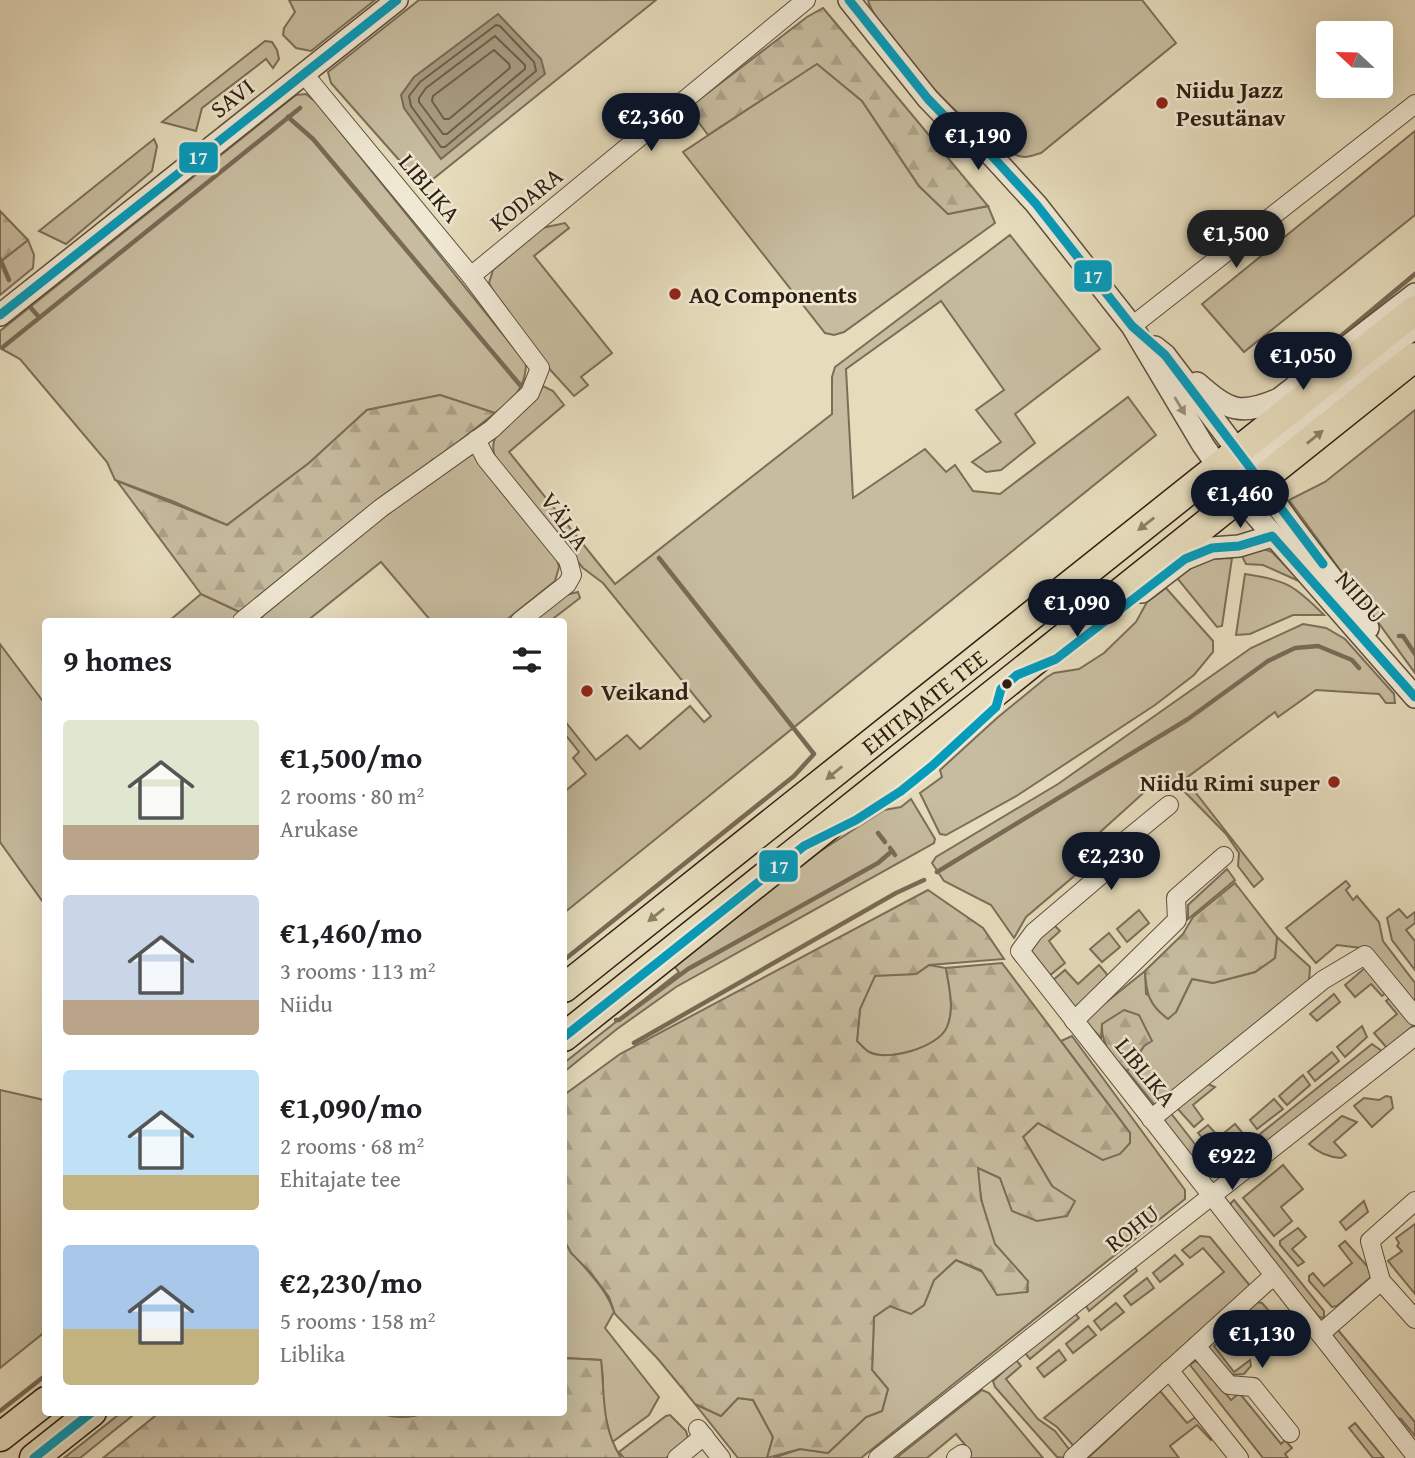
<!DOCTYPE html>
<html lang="en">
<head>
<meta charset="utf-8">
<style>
  :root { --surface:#fff; --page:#f2f2f2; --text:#202124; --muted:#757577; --accent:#111827 }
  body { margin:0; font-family:"Gentium Book Plus",serif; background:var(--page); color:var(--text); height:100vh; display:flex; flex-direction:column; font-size:26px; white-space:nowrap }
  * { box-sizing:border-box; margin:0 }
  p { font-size:23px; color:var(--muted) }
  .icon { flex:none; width:38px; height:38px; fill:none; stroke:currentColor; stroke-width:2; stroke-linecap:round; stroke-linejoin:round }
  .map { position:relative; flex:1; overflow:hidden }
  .side { position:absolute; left:42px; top:618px; width:525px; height:798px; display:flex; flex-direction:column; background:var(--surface); border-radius:7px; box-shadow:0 7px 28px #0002 }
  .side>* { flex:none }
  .needle { width:46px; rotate:292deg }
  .controls { position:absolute; left:1316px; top:21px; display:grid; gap:14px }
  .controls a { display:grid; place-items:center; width:77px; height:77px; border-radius:7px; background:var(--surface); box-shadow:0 7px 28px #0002; font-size:35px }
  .price { position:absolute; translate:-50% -60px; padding:0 16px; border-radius:24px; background:var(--accent); color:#fff; font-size:23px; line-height:46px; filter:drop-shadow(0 2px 4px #0008) }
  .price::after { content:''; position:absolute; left:50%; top:42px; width:21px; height:16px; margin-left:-10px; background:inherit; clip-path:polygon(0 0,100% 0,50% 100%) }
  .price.on { background:#222; color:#fff }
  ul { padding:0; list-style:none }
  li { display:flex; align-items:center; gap:21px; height:175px; padding:0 21px }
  li span { display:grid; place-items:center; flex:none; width:196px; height:140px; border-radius:7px; color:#555 }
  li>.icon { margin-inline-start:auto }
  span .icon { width:84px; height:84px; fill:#fffc; stroke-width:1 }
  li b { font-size:30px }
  h2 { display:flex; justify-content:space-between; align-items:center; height:84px; padding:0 21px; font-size:30px }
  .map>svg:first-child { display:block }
  .green { fill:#c7bc9f; stroke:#7b6e58; stroke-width:2 }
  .forest { fill:url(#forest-firs); stroke:#7b6e58; stroke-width:2 }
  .water { fill:#a89c82; stroke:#786a55; stroke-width:2 }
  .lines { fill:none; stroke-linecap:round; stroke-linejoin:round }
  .shore { stroke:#6c5e4a; stroke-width:2 }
  .stream { stroke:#786a55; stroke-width:4.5 }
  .minor-casing { stroke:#5d4e3c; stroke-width:20 }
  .tertiary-casing { stroke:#5d4e3c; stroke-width:24 }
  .trunk-casing { stroke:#2f1f11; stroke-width:31 }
  .minor { stroke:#efe8d3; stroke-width:18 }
  .tertiary { stroke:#efe8d3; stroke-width:21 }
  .trunk { stroke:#e6dcbc; stroke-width:28 }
  .bus-1-casing { stroke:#efe8d3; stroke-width:14 }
  .bus-1 { stroke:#059bbb; stroke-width:9 }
  .oneway { fill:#998e7c }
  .oneway2 { fill:#8a7e66 }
  .poi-dot { fill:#8f2418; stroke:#efe8d3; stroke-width:2.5 }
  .bus-dot { fill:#2f1f11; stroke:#efe8d3; stroke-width:2.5 }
  .labels { text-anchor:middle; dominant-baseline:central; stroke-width:5; stroke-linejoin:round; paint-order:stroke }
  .poi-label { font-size:24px; font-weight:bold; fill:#2f1f11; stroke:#efe8d3; text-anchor:start }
  .street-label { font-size:24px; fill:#2f1f11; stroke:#efe8d3 }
  .line-badge { stroke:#efe8d3; stroke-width:2.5 }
  .badge-label { font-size:19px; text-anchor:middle; font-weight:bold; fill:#fff }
</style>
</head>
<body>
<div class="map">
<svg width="1415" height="1458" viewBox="0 0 1415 1458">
  <defs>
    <pattern id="forest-firs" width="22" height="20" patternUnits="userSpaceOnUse" patternTransform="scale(1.75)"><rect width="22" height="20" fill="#c7bc9f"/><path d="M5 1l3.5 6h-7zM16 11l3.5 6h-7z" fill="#aba188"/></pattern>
  </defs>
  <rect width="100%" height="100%" fill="#e6dcbc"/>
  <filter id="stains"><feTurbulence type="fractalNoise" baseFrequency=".00286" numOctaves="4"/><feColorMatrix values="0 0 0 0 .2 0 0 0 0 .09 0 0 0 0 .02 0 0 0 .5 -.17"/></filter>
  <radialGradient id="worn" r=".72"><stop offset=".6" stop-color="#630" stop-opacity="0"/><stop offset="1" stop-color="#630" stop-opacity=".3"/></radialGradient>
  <!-- green -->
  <g class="green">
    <path d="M289,0H375L311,51L296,48L283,35L284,28L295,12Z"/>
    <path d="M419,0H656L423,187L331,83L328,72Z"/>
    <path d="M868,0H1142L1176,43L1041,153C1037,154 1030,157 1025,157C989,157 876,34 868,0Z"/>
    <path d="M265,41L272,42L277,50L279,59L273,68L266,59L202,108L196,131L162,122Z"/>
    <path d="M817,63L862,101L919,186L948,214L988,206L995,223L844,332L834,335L825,333L683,152Z"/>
    <path d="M306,94L317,103L526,363C526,388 514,398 495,413L440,395L367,410L309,463L227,525L172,501L115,480L107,462L20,359L0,348V331L296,95Z"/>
    <path d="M1415,131V215L1244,352L1202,304Z"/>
    <path d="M154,139L157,146L152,171L66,244L39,231Z"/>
    <path d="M565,223L569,228L534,256L612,353L581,377L588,385L574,396L545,364L494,293L489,283L493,270L542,228Z"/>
    <path d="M1010,235L1100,349L1015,414L1035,443L1001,470L986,472L972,462L1001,442L976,410L1004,390L941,301L846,369L853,498L925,449L946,472L955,465L973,491L1000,494L1128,397L1156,435L564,913V792L586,774L573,758L579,752L564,733V720L596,760L627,735L640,749L690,706L704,722L711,716L603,583L583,568L499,465C481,435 508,426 527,408C533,402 539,394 543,386L553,391L564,405L509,452L615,584L832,414V377L835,367Z"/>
    <path d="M28,240L34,255L33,268L0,295V262Z"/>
    <path d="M1415,410V673L1289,500L1325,482Z"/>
    <path d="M473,452L557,560L559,567L555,581L505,621H431L381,562L307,621H260L267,608L386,510Z"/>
    <path d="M1264,549L1272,552L1301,582L1263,565L1246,564L1243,558L1244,553Z"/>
    <path d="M1232,558L1222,626L1217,627L1177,578L1203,559Z"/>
    <path d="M1245,574C1287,580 1295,586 1324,615H1293L1250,634L1236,635Z"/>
    <path d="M1166,588L1213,641V652L1194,675L1155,705L1018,795L946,835L940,834L920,793L942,777L940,770L997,718L1047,677L1054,673L1079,669L1104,653L1136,622L1147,602Z"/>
    <path d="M578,592L580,598L550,621H531L566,595Z"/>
    <path d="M201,594L242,613L231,621H169Z"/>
    <path d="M1303,624L1326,628L1345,639L1394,694L1395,703H1386L1379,694L1316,690L1278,717L1275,712L1185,779L1263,879L1254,887L1238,866L1239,853L1226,834L1174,781L1161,777L1077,853L1086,866L1026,917L1014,938L991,905L944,881L932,863L936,857L1058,784L1251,648Z"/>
    <path d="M0,644L45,704V905L0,842Z"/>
    <path d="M911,799L935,839L934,843L676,987L617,1029L564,1072V1063L679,972L674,966L819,852L884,810L901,807Z"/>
    <path d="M1227,869L1235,880L1188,919V905Z"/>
    <path d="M1346,881L1350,886L1346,890L1353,900L1357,896L1379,922L1383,941L1415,983V1004L1370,949L1337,945L1316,963L1286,928Z"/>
    <path d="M1399,909L1407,918L1415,912V923L1406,930L1415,941V970L1392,940L1387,918Z"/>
    <path d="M1139,910L1149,923L1127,942L1117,929Z"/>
    <path d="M1053,924L1060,931L1049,941L1065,963L1049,976L1030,953V946Z"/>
    <path d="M1109,933L1120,947L1102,962L1090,949Z"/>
    <path d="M1277,937L1310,967L1309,981L1157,1108L1127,1071L1144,1046L1102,1024L1101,1038L1084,1020L1145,971L1146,994L1176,1012L1192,979L1213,983L1255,972L1275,958Z"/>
    <path d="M929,965L946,968C949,988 955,1009 947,1027C939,1047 888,1062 869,1052C865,1050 861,1044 857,1041L860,1009L874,975L916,974Z"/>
    <path d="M1099,965L1106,973L1109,980L1075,1010L1052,981L1065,970L1078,984Z"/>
    <path d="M1366,967L1390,990L1382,996L1371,984L1355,997L1345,985Z"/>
    <path d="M1334,994L1340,1002L1317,1021L1310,1014Z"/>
    <path d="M1394,995L1415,1021L1414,1025L1387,1048L1374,1033L1397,1014L1386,1001Z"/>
    <path d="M1362,1026L1367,1037L1345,1057L1337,1047Z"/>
    <path d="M1072,1036L1185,1190V1199L861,1458H773L800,1449L828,1453L866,1417L882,1411L888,1389L872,1370L874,1317L890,1306L911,1314L924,1305L934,1280L956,1260L1027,1292L1028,1291C1027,1270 1003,1261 994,1243C983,1220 980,1192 977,1167L1000,1178L1012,1210L1052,1186L1023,1137L1038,1123L1103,1160L1130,1133L1061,1041Z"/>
    <path d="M1372,1044L1382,1051L1268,1144L1260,1134Z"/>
    <path d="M1332,1052L1339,1061L1315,1081L1308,1072Z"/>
    <path d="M1303,1075L1310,1085L1287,1105L1279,1096Z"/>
    <path d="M1208,1084L1215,1087L1193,1105L1203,1119L1194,1127L1176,1107Z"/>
    <path d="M0,1090L40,1099L45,1102L46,1331L0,1368Z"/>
    <path d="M1386,1096L1391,1097L1393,1108L1372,1127L1354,1106L1364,1098L1379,1100Z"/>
    <path d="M1274,1099L1283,1109L1257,1129L1250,1120Z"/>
    <path d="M1170,1112L1212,1166L1204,1173L1164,1121Z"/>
    <path d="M1342,1116L1357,1122L1334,1142L1346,1155L1341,1158C1329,1157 1318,1153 1309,1144Z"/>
    <path d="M1235,1124L1247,1138L1220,1160L1198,1133L1208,1125L1219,1137Z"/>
    <path d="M1252,1141L1261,1149L1230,1174L1223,1165Z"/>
    <path d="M1283,1165L1303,1189L1281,1207L1292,1221L1274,1236L1243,1198Z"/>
    <path d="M1234,1200L1324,1311V1318L1319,1317L1231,1214V1203Z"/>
    <path d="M1364,1201L1368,1212L1346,1230L1340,1222Z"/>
    <path d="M1415,1224V1294L1388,1261L1402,1251L1397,1246L1399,1243L1396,1238Z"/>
    <path d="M1298,1228L1306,1237L1292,1249L1304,1262L1298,1266L1280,1245V1241Z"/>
    <path d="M1200,1236L1210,1237L1251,1287L1081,1438L1084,1442L1077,1450L1057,1427L1044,1418L1224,1272L1203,1248L1190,1258L1182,1250Z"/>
    <path d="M564,1240C579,1266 604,1282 614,1312L605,1328L659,1397L649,1415L611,1443L601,1395L603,1380L601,1360L564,1358Z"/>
    <path d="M1345,1241L1368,1267L1372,1276L1337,1306L1332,1307L1309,1281V1276L1313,1273L1324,1286L1352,1263L1339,1246Z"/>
    <path d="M1175,1255L1183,1264L1160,1282L1153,1273Z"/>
    <path d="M1134,1265L1137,1271L1089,1311L1085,1304Z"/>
    <path d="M1147,1278L1154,1288L1131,1305L1124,1296Z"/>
    <path d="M1257,1302L1262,1303L1278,1321L1272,1326L1261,1313L1239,1330L1233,1323Z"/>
    <path d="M1116,1303L1124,1312L1101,1330L1094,1321Z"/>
    <path d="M1074,1312L1079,1318L1030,1359L1024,1352Z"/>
    <path d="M1088,1326L1096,1335L1073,1353L1066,1344Z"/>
    <path d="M1225,1328L1229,1334L1214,1346L1234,1372L1250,1360L1251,1366L1244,1374L1229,1375L1210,1352L1209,1346Z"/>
    <path d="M1338,1330L1415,1422V1436L1401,1419L1396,1418L1334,1343L1333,1334Z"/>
    <path d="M1059,1350L1066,1360L1044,1377L1037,1368Z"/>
    <path d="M1016,1360L1021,1366L1006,1379L1038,1419L1055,1431L1072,1453L1066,1458L1057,1457L995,1387L993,1381Z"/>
    <path d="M1195,1361L1203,1365L1231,1400L1237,1395H1241L1281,1444L1285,1440L1292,1448L1285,1454L1288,1458H1263L1190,1365Z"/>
    <path d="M982,1390L989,1393L1043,1458H964L971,1452L956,1434L927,1458H896Z"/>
    <path d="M1160,1391L1187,1423L1197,1416L1214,1436L1211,1440L1197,1425L1170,1446L1179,1458H1088Z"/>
    <path d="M738,1398L753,1400L773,1437L767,1458H738L695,1404L721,1416Z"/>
    <path d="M122,1412H137L80,1458H64Z"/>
    <path d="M670,1415L686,1431L688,1438L686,1443L666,1458H624L619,1452L666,1416Z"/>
    <path d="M1355,1423L1384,1458H1373L1349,1428Z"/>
  </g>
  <!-- forest -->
  <g class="forest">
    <path d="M823,8L839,27L988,206L948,214L919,186L862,101L817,64L708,135L688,108L807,17Z"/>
    <path d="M0,211L28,240L0,262Z"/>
    <path d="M440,395L495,413L242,613L201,594L117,481L227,525L309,463L367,410Z"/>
    <path d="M1235,883L1277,937L1275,958L1255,972L1213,983L1192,979L1176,1012L1168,1019C1149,1005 1146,993 1145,971L1183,934L1193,917Z"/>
    <path d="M928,890L983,928L1004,959L929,965L916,974L875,976L860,1009L857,1041C861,1045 865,1050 869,1052C888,1062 939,1047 947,1027C955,1008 949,988 946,968L1002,963L1130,1133V1143L1120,1154L1103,1160L1038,1123L1023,1137L1052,1186L1075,1201L1067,1216L1037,1221L1012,1211L1000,1178L978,1168L981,1199L995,1244L1028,1281L1027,1292L997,1295L981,1270L956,1260L934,1280L924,1305L911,1314L890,1306L874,1317L872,1370L888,1389L882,1411L866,1417L828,1453L800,1449L767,1458L773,1437L753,1400L738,1398L721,1416L695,1404L658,1359L615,1314L609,1297L591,1273L571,1253L564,1240V1095L620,1054Z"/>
    <path d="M1124,1010L1139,1015L1152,1041L1144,1046L1127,1071C1112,1056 1101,1046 1102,1024Z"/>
    <path d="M564,1358L601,1360C605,1396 601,1426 621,1458H103L160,1412H379C394,1419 412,1418 428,1412H564Z"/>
  </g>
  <!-- water -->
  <path class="water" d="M498,14L541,59L545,74L441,159L404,108L401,95L414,77Z"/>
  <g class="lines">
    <!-- shore -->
    <g class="shore">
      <path d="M496,25L500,26L534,62L536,71L445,147H441L411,106L409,96L420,82Z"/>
      <path d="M495,36L525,65V69L447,134H443L419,102V98L426,88Z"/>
      <path d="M494,50L509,64L510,68L449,119H444L432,101L433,96Z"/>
    </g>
    <!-- stream -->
    <g class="stream">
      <path d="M288,117L313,139L520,385"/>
      <path d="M0,259L9,280"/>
      <path d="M31,308L38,316"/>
      <path d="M3,347L300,108"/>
      <path d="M1317,356L1415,274"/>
      <path d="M1399,636H1403L1415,654"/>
      <path d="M878,833L885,842"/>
      <path d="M890,848L895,855"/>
      <path d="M937,872L1188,719L1268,661L1295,648L1318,646L1352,660L1359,668"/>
      <path d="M564,960L794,776L814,754L659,558"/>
      <path d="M616,1020H619L688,969L878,863L892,851"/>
      <path d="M634,1043L896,893L924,880"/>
      <path d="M0,1411L46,1375"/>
    </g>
    <defs>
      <g id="minor">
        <path d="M471,276L806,0"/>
        <path d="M1132,326L1415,104"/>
        <path d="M476,440L486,459L568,560L572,575L567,584L520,621"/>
        <path d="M242,621L381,508L492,429L530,393L540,368L471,276L304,74"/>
        <path d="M1169,805L1113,851L1108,869L1034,932L1020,951L1415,1455"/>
        <path d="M1074,1021L1177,920L1176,898L1224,856"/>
        <path d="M1151,1119L1323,980L1365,955L1415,1016"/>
        <path d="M1381,1281L1415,1319"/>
        <path d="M1320,1334L1381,1281L1370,1241L1415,1201"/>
        <path d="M1196,1346L1229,1385L1253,1387L1290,1433"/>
        <path d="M1169,1370L1239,1458"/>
        <path d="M698,1429L721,1458"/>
        <path d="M677,1458L704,1436"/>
        <path d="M878,1458L1415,1036"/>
        <path d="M956,1458L962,1454"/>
        <path d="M1073,1458L1273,1276"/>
      </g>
      <g id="tertiary">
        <path d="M849,0L928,99L957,129L992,156L1036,204L1132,326L1203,445L1239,496L1415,697"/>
        <path d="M0,315L397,0"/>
        <path d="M1155,347L1165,355C1202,404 1240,452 1275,502C1304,545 1339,584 1368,628"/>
        <path d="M1197,383C1229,411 1240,416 1279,399L1415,294"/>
        <path d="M1243,476L1248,464L1408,333"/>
        <path d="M1142,592L1185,559L1212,548L1239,546L1272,536"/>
      </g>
      <g id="trunk">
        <path id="s1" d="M564,988L1415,310"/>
        <path d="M564,1037L1415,357"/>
        <path d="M0,1437L46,1401"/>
        <path d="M34,1458L92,1412"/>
      </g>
    </defs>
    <!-- minor casing -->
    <use href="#minor" class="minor-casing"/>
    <!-- tertiary casing -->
    <use href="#tertiary" class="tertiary-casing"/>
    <!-- trunk casing -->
    <use href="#trunk" class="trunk-casing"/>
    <!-- minor -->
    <use href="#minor" class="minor"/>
    <!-- tertiary -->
    <use href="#tertiary" class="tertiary"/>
    <!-- trunk -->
    <use href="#trunk" class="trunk"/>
    <defs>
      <g id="bus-1">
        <path d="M849,0L928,99L957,129L992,156L1036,204L1132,326L1165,355L1323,564"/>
        <path d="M0,315L397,0"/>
        <path d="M564,1037L804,846L856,820L901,791L932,766L996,707L1001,689L1017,675L1056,659L1185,559L1212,548L1239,546L1272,536L1415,697"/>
        <path d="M34,1458L92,1412"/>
      </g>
    </defs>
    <!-- bus-1 casing -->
    <use href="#bus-1" class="bus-1-casing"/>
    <!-- bus-1 -->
    <use href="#bus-1" class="bus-1"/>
  </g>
  <!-- one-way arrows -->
  <defs><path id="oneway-solid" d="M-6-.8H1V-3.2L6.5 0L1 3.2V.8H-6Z" transform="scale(1.75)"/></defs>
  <use class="oneway" href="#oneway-solid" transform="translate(1180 406) rotate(59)"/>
  <g class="oneway2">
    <use href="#oneway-solid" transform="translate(1315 437) rotate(-39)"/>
    <use href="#oneway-solid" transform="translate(1146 524) rotate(142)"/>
    <use href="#oneway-solid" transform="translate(834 773) rotate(141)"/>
    <use href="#oneway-solid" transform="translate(656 915) rotate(141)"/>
  </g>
  <!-- markers -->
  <g class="poi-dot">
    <circle cx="1162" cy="103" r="7"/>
    <circle cx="675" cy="294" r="7"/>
    <circle cx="587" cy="691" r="7"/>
    <circle cx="1334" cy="782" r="7"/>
  </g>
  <circle class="bus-dot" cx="1007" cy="684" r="6"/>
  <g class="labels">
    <!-- poi labels -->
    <g class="poi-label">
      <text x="1176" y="89">Niidu Jazz<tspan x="1176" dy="28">Pesutänav</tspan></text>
      <text x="689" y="294">AQ Components</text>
      <text x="601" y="691">Veikand</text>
      <text x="1320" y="782" text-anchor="end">Niidu Rimi super</text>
    </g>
    <!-- street labels -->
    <g class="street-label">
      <text transform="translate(232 98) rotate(-38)">SAVI</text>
      <text transform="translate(430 188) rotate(50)">LIBLIKA</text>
      <text transform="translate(526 199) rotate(-39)">KODARA</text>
      <text transform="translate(565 521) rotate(54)">VÄLJA</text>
      <text transform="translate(1361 597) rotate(48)">NIIDU</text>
      <text stroke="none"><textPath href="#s1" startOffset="460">EHITAJATE TEE</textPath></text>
      <text transform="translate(1146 1072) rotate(51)">LIBLIKA</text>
      <text transform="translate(1132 1228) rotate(-38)">ROHU</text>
    </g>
  </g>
  <g class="line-badge">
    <rect x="178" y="141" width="41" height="33" rx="7" fill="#059bbb"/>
    <rect x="1073" y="259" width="40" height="34" rx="7" fill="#059bbb"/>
    <rect x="758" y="849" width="41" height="34" rx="7" fill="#059bbb"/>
  </g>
  <g class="badge-label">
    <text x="198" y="164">17</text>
    <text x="1093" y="283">17</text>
    <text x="779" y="873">17</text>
  </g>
  <rect width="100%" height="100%" filter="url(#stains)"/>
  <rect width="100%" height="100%" fill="url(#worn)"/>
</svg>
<div class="controls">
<a><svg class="needle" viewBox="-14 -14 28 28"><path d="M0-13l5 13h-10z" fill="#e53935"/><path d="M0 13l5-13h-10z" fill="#757577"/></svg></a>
</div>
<b class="price" style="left:651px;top:153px">€2,360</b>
<b class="price" style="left:978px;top:172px">€1,190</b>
<b class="price on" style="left:1236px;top:270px">€1,500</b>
<b class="price" style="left:1303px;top:392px">€1,050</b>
<b class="price" style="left:1240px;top:530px">€1,460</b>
<b class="price" style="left:1077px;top:639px">€1,090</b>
<b class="price" style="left:1111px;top:892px">€2,230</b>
<b class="price" style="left:1232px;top:1192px">€922</b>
<b class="price" style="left:1262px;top:1370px">€1,130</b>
<section class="side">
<h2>9 homes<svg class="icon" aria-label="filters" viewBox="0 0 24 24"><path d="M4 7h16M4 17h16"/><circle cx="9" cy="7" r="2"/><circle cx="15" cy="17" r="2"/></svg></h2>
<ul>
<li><span style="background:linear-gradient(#dfe7d0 75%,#b9a48a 0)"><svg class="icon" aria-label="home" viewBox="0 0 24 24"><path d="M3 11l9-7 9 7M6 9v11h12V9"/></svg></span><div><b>€1,500/mo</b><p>2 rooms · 80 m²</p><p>Arukase</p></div></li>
<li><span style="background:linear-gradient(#c9d6e8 75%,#b9a48a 0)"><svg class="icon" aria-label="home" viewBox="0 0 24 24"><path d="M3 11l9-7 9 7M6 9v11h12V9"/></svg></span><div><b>€1,460/mo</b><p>3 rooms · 113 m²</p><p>Niidu</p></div></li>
<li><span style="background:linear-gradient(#bfe0f5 75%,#c2b280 0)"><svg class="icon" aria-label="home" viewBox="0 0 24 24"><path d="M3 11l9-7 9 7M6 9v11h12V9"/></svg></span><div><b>€1,090/mo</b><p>2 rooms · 68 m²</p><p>Ehitajate tee</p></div></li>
<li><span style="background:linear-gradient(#a9c7e8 60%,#c2b280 0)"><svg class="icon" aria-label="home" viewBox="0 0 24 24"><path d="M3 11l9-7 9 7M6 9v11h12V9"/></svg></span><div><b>€2,230/mo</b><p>5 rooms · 158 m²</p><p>Liblika</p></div></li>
</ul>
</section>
</div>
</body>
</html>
